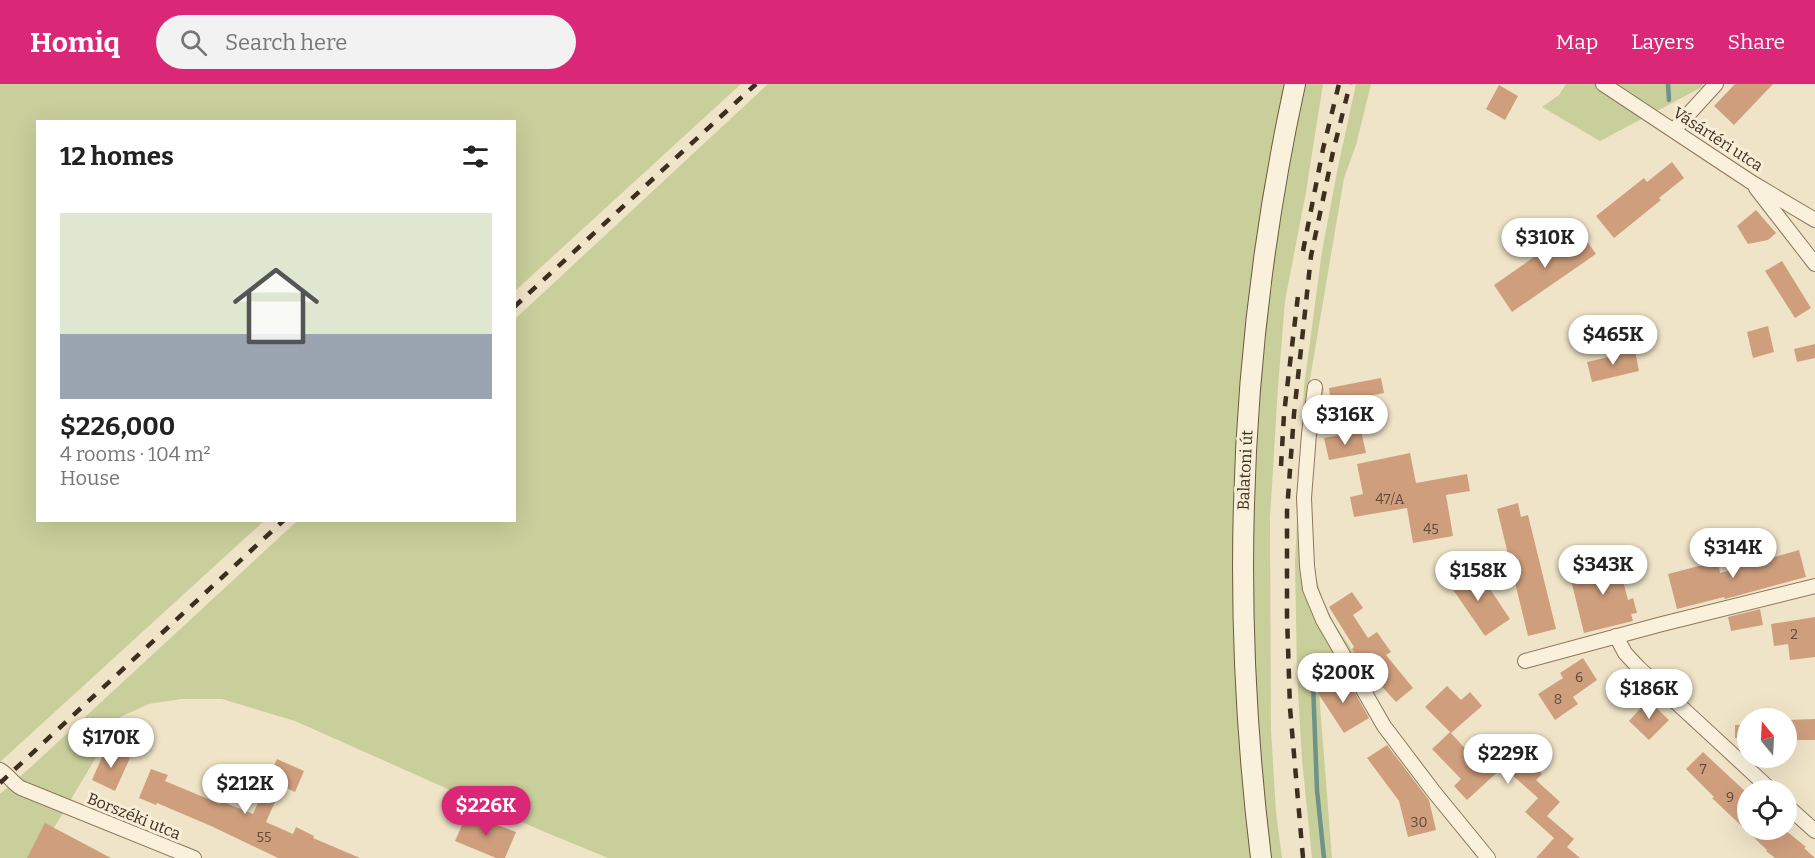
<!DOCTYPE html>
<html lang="en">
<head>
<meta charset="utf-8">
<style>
  :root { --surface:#fff; --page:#f2f2f2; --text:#222; --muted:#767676; --accent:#db2777 }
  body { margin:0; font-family:Bitter,serif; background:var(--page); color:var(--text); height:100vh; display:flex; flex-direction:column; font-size:22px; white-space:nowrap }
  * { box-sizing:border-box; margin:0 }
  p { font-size:20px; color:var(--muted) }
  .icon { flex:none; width:33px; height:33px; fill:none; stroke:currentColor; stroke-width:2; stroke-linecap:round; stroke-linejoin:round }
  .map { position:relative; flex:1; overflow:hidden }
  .drawer { position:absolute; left:36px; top:36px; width:480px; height:402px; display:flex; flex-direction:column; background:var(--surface); border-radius:0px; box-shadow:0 6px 24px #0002 }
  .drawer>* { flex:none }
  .needle { width:39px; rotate:342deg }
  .buttons { position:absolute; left:1737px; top:624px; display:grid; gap:12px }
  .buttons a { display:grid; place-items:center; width:60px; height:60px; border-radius:50%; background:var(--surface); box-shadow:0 6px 24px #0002; font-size:30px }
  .price { position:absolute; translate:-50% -51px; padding:0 14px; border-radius:21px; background:#fff; color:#222; font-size:20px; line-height:39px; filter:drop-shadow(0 2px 3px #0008) }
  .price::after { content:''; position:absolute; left:50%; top:36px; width:18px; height:14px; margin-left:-9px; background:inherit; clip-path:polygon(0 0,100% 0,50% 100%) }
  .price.current { background:var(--accent); color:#fff }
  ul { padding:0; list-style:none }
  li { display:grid; align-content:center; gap:12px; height:318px; padding:0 24px }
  li span { display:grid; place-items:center; height:186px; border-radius:0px; color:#555 }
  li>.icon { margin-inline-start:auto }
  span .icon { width:108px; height:108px; fill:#fffc; stroke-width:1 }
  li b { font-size:26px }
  h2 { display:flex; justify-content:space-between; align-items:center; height:72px; padding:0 24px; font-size:26px }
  header { display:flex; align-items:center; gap:36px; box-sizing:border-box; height:84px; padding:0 30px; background:var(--accent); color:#fff }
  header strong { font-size:28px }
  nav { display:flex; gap:33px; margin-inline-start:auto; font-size:21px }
  .search { width:420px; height:54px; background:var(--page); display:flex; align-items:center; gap:15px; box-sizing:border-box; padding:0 21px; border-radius:33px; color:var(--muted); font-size:22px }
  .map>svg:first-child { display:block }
  .green { fill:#c9cf9b }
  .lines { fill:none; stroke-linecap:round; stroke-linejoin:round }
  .stream { stroke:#6f938a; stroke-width:4.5 }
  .building { fill:#cf9f7d }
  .street-casing { stroke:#8d765c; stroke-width:16 }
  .secondary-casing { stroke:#6f573f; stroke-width:22 }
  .street { stroke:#faf1dc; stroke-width:14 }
  .secondary { stroke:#faf1dc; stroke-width:20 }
  .rail { stroke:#3d2e20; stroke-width:4.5; stroke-dasharray:10 10; stroke-linecap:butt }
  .labels { text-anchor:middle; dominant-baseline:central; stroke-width:6; stroke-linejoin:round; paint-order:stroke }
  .number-label { font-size:14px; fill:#624a37 }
  .street-label { font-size:16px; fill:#3d2e20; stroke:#f7eed8 }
</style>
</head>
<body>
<header>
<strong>Homiq</strong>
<div class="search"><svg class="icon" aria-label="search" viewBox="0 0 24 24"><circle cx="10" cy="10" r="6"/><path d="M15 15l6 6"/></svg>Search here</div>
<nav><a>Map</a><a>Layers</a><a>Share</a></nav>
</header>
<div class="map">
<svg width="1815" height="774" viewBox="0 0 1815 774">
  <rect width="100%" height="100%" fill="#f0e4c8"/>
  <!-- green -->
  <g class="green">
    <path d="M0,0H741L515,207L514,38H38V436L264,437L0,678Z"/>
    <path d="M768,0H1323L1306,108L1285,217L1278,303L1270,434L1271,646L1276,728L1282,774H608L540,746L295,637L222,615H181L149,620L120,633L36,774H0V710L33,681L297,437L514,436L515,235Z"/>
    <path d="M1356,0H1371L1356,61L1344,94L1309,301H1320L1324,305L1313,369L1310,445L1316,494L1323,516L1335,541L1375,599L1318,596L1332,774H1312L1302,676L1297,590L1295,478L1304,303L1322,167L1338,83Z"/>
    <path d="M1566,0H1702L1704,2L1600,57L1542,23L1559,11Z"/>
  </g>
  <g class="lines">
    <!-- stream -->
    <g class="stream">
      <path d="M1668,0L1669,16"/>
      <path d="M1312,572L1317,706L1324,774"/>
    </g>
  </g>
  <!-- building -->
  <g class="building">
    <path d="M1735,0H1773L1734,41L1714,22Z"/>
    <path d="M1499,1L1518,12L1505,36L1486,25Z"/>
    <path d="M1672,78L1684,94L1659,114L1661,116L1614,154L1596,132L1644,94L1647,98Z"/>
    <path d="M1756,126L1776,149L1768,156L1748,160L1737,142Z"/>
    <path d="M1577,143L1596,170L1512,228L1494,201Z"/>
    <path d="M1782,177L1811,224L1795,234L1765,187Z"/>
    <path d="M1768,242L1774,268L1753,274L1747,248Z"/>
    <path d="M1815,260V274L1797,278L1794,265Z"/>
    <path d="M1635,267L1639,287L1592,298L1587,278Z"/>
    <path d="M1381,294L1384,309L1354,315L1355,320L1332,325L1329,304Z"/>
    <path d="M1361,347L1366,369L1329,376L1324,354Z"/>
    <path d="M1410,369L1416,399L1467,390L1470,407L1446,411L1453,452L1413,459L1407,424L1354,433L1350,413L1363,410L1357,380Z"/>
    <path d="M1518,419L1521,433L1528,431L1556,545L1528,552L1497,425Z"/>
    <path d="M1614,463L1628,516L1633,514L1637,529L1631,530L1633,537L1584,549L1571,496L1601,489L1596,468Z"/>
    <path d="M1799,466L1806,493L1725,515L1724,513L1677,525L1668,490L1718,477L1720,489Z"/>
    <path d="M1462,482L1478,505L1486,499L1510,535L1485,552L1445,494Z"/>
    <path d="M1352,508L1363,524L1353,531L1368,554L1377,548L1391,568L1386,571L1413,604L1396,618L1373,593L1371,594L1352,565L1354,563L1329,523Z"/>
    <path d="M1760,525L1763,541L1731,547L1728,533Z"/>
    <path d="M1815,533V573L1790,576L1788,560L1774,562L1771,540Z"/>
    <path d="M1583,574L1597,596L1573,613L1578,620L1555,636L1538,610L1563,594L1560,589Z"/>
    <path d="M1340,590L1355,609L1369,634L1344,649L1318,609Z"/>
    <path d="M1447,602L1461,616L1470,608L1482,622L1451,649L1425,623Z"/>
    <path d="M1648,616L1669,636L1649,656L1629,637Z"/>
    <path d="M1815,635V656H1786V636Z"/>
    <rect x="1735" y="641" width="13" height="13"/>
    <path d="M1450,648L1481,682L1509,656L1526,674L1536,663L1546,672L1535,684L1542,690L1536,696L1560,718L1547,732L1574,755L1567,763L1580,774H1536L1554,754L1525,728L1538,714L1503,683L1467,716L1454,702L1461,695L1432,665Z"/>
    <path d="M1387,661L1429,716L1436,746L1408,753L1399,717L1367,674Z"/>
    <path d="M106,664L130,674L115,707L92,696Z"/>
    <path d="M1703,668L1748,710V746H1785L1806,763L1804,764L1815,774H1775L1766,767L1767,766L1712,714L1714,713L1686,685Z"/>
    <path d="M277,675L304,687L295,708L282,702L266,738L293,750L296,743L314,752L313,754L360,774H278L211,742L157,719L156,721L139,714L151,685L168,691L165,697L220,720L221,717L253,730Z"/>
    <path d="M467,730L516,748L505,774H496L455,757Z"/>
    <path d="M45,739L111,774H27Z"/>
  </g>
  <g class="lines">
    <defs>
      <g id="street">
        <path d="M1603,0L1751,98L1815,136"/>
        <path d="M1674,46L1716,0"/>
        <path d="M1756,104L1815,180"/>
        <path d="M1315,303L1309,350L1304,414L1307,482L1310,505L1323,536L1384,642L1434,708L1488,774"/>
        <path d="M1616,552L1625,569L1639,584L1771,706"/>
        <path d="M1525,577L1662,540L1815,502"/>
        <path d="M0,686C9,691 12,699 21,704L194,774"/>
        <path d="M1786,721L1815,747"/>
      </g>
      <path id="secondary" d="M1261,774C1229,513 1239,257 1295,0"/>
    </defs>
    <!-- street casing -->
    <use href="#street" class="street-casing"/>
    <!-- secondary casing -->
    <use href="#secondary" class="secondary-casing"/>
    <!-- street -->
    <use href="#street" class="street"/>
    <!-- secondary -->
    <use href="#secondary" class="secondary"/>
    <!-- rail -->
    <g class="rail">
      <path d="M1303,167L1323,65L1339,0"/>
      <path d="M514,223L756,0"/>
      <path d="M1281,382L1284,330L1299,203"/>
      <path d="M0,699L284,436"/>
      <path d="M1303,774L1290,624L1287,532V427L1294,330L1311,172L1333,68L1350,0"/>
    </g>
  </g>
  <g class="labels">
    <!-- number labels -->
    <g class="number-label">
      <text x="1390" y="415">47/A</text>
      <text x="1431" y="445">45</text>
      <text x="1794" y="550">2</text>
      <text x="1579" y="593">6</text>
      <text x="1558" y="615">8</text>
      <text x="1703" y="685">7</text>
      <text x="1730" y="713">9</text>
      <text x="1419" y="738">30</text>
      <text x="264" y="753">55</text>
    </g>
    <!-- street labels -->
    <g class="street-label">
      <text transform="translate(1718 55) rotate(33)">Vásártéri utca</text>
      <text transform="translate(1245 386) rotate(-87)">Balatoni út</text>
      <text transform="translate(134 732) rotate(22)">Borszéki utca</text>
    </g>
  </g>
</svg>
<div class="buttons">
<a><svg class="needle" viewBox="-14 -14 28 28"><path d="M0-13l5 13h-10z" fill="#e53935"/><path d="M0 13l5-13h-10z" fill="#767676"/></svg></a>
<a><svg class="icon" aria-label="locate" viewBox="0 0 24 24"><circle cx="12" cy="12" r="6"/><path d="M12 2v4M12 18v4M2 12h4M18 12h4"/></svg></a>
</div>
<b class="price" style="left:1545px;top:185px">$310K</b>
<b class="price" style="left:1613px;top:282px">$465K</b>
<b class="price" style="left:1345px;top:362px">$316K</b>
<b class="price" style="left:1733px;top:495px">$314K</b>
<b class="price" style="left:1603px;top:512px">$343K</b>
<b class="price" style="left:1478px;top:518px">$158K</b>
<b class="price" style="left:1343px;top:620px">$200K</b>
<b class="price" style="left:1649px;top:636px">$186K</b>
<b class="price" style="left:111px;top:685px">$170K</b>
<b class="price" style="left:1508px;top:701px">$229K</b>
<b class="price" style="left:245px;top:731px">$212K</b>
<b class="price current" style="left:486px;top:753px">$226K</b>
<section class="drawer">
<h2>12 homes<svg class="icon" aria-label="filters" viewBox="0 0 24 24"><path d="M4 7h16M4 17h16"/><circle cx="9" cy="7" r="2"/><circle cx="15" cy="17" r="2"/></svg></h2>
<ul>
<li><span style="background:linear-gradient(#dfe7d0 65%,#9aa5b1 0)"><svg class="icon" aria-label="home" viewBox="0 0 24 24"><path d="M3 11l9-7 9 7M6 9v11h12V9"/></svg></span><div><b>$226,000</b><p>4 rooms · 104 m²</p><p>House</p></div></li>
</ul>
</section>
</div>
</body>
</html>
